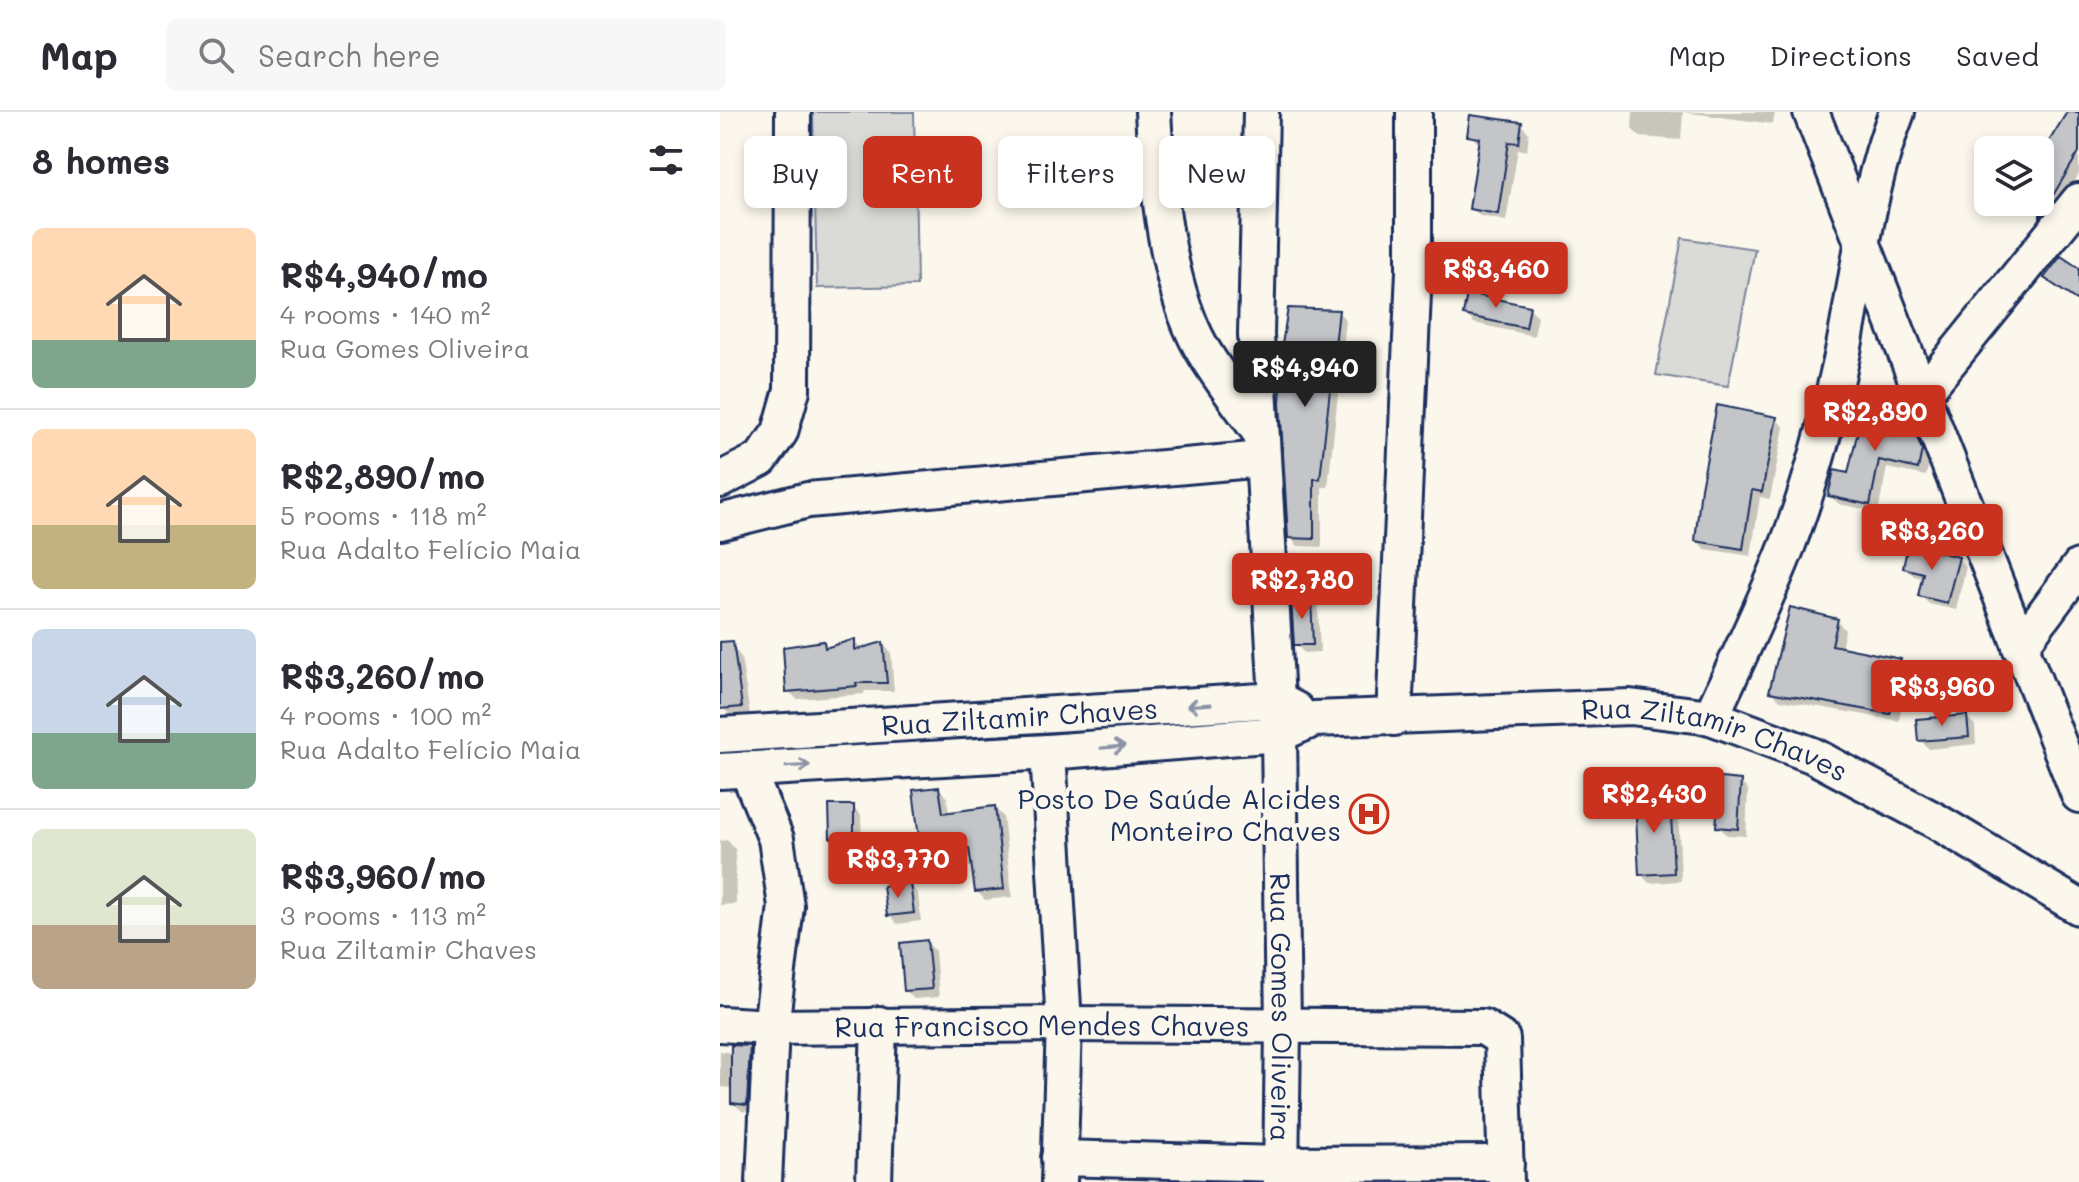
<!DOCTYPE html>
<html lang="en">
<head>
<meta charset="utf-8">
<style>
  :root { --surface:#fff; --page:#f7f7f7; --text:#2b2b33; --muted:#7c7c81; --line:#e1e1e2; --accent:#c8321e }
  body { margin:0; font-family:Mali,sans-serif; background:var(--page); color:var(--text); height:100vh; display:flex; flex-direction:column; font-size:30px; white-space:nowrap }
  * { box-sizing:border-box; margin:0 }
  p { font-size:26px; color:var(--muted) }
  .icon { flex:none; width:44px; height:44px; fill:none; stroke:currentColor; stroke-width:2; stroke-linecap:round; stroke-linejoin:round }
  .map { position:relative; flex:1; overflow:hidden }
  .sheet { display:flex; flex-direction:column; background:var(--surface); width:720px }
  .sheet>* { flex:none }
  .banner { position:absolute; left:24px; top:24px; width:760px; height:72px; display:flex; gap:16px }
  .controls { position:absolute; left:1254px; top:24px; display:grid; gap:16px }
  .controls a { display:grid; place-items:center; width:80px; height:80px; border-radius:12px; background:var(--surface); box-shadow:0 4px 12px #0003; font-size:40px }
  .price { position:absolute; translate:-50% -68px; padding:0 18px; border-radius:8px; background:var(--accent); color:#fff; font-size:26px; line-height:52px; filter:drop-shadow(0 2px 4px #0008) }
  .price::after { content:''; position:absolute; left:50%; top:48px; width:24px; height:18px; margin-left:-12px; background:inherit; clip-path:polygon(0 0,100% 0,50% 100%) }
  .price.current { background:#222; color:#fff }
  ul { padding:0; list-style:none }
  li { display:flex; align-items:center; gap:24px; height:200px; padding:0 32px }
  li+li { border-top:2px solid var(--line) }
  li span { display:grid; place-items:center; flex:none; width:224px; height:160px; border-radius:12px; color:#555 }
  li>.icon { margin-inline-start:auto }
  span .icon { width:96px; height:96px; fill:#fffc; stroke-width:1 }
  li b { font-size:34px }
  h2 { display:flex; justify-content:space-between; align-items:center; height:96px; padding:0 32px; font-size:34px }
  .pill { padding:0 28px; border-radius:12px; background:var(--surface); box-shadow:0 4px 12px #0003; font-size:28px; line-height:72px }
  .pill.current { background:var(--accent); color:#fff }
  header { display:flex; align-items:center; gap:48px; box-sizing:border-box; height:112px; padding:0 40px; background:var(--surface); border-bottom:2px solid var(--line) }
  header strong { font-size:38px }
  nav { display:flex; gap:44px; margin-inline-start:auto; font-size:28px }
  .search { width:560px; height:72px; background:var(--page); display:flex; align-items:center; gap:20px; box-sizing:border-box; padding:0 28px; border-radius:12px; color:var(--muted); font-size:30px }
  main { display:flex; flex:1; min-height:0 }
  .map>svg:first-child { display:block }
  .pitch { fill:#dadad7; stroke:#7a849a; stroke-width:2 }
  .shadow { fill:#0003 }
  .building { fill:#c3c5c9; stroke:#1b2f5e; stroke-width:2 }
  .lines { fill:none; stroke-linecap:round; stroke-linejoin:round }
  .minor-casing { stroke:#1b2f5e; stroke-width:40 }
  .minor { stroke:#fbf7ec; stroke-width:34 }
  .oneway { stroke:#8b93a5 }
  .labels { text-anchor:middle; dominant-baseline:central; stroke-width:8; stroke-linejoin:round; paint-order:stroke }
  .street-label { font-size:28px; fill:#1b2f5e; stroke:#fbf7ec }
  .poi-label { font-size:28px; fill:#1b2f5e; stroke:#fbf7ec; text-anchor:end }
</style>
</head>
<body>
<header>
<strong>Map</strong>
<div class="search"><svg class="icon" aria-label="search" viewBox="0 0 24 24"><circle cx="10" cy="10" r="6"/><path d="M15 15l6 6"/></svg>Search here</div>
<nav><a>Map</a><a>Directions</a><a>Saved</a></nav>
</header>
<main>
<section class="sheet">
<h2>8 homes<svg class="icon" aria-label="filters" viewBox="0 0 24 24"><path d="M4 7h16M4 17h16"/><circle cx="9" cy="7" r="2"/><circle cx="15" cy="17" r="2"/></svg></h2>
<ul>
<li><span style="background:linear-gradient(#ffd9b3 70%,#7fa58c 0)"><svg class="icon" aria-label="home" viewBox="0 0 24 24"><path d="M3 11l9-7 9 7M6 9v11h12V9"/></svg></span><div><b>R$4,940/mo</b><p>4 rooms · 140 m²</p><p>Rua Gomes Oliveira</p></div></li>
<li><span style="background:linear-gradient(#ffd9b3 60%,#c2b280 0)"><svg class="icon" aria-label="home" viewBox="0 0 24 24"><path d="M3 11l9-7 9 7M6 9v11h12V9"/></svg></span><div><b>R$2,890/mo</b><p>5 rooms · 118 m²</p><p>Rua Adalto Felício Maia</p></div></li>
<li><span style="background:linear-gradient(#c9d6e8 65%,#7fa58c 0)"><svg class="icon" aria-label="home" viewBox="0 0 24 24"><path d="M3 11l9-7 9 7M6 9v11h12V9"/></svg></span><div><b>R$3,260/mo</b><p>4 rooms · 100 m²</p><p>Rua Adalto Felício Maia</p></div></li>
<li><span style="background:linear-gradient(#dfe7d0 60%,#b9a48a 0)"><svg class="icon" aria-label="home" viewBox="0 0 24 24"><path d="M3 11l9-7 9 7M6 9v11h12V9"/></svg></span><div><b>R$3,960/mo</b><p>3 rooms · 113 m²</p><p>Rua Ziltamir Chaves</p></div></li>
</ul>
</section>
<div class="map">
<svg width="1359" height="1070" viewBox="0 0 1359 1070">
  <rect width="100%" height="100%" fill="#fbf7ec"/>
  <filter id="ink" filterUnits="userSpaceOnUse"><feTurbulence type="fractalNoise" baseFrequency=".0125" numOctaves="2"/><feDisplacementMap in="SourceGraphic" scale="16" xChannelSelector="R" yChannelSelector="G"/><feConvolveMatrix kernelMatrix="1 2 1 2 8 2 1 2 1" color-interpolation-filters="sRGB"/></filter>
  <g filter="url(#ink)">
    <!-- pitch -->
    <g class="pitch">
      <path d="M93,0H194L197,174L97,176Z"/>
      <path d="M962,126L1035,137L1008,274L936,263Z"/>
    </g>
    <!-- shadow -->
    <g class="shadow">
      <path d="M913,0H1055L1053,12L963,0L961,28L920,25L912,17Z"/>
      <path d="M1349,0H1359V62L1335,102L1314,90H1320V48Z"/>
      <path d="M801,12L809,21L807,39L798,37L786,109L760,104L751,96L761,33L749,23Z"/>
      <path d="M809,196L818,204L814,224L754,211L745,202Z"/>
      <path d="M618,200L626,208L608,375H602V435L578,434L570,426L564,260L560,257Z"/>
      <path d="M1174,294L1182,303L1179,317L1193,320L1202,329L1210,347L1206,364L1167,356L1158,400L1119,392L1110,384L1130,363Z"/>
      <path d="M1056,307L1064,315L1050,387L1040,385L1031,444L985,437L977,429Z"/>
      <path d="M1238,447L1246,455L1236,498L1209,492L1200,483L1204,467L1194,464L1185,456Z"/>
      <path d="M590,486L598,495L600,540L584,541L576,532Z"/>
      <path d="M1117,509L1125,518L1121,537L1180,549L1188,557L1179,609L1060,588L1051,579Z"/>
      <path d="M134,529L143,538L163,532L171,541L174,579H144V582L77,587L68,579L104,531L109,537Z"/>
      <path d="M13,536L21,545L30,603L12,605L3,596L0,579V537Z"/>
      <path d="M1246,605L1255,613L1256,632L1209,637L1200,628Z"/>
      <path d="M1020,670L1028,678L1026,724L1007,723L998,714Z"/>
      <path d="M219,677L227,685L229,702L274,696L283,704L292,785L265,788L257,779L252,744L211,749L203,741Z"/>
      <path d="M949,685L958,694L961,769L929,771L921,762Z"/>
      <path d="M133,695L141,703L142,733L120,734L112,725Z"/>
      <path d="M7,728L15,737L16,792L0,793V729Z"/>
      <path d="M190,773L198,782L201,809L177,812L169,803Z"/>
      <path d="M207,830L215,839L219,885L194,887L186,879Z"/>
      <path d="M29,936L38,944L35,1001L22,999L13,991V976L0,975V939L13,941Z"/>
    </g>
    <!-- building -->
    <g class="building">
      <path d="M1347,0H1359V40L1320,105V44Z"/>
      <path d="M750,3L802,10L799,31L789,30L778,102L749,97L760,26L747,24Z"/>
      <path d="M1341,144L1359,156V190L1324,166Z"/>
      <path d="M747,181L810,194L806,216L743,203Z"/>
      <path d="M568,196L619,198L600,367H594V427L568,426L560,291L562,258L558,257Z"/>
      <path d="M1145,288L1175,292L1170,313L1194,318L1202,338L1198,357L1159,348L1150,393L1108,384L1114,358L1128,361Z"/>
      <path d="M997,293L1057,305L1042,380L1032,378L1023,437L975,429L981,376Z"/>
      <path d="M1188,432L1239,445L1227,491L1198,484L1203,461L1183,456Z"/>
      <path d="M591,484L593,533H574L571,485Z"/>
      <path d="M1070,495L1118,507L1112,533L1181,547L1170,602L1049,580Z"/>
      <path d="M135,527V538L163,530L167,571H136L137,574L66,580L63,535L104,529L105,536Z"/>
      <path d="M13,529L22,595L0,597V530Z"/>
      <path d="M1247,603L1249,625L1198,629L1196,607Z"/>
      <path d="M1000,666L1021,668L1018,717L996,715Z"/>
      <path d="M219,675L223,701L275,694L284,777L255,780L249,736L201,742L193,678Z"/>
      <path d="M950,683L954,761L919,763L915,685Z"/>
      <path d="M109,693H134V726H110Z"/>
      <path d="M190,771L194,801L167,804L163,774Z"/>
      <path d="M207,828L212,877L184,879L180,831Z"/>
      <path d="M11,933L30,934L27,993L11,991Z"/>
    </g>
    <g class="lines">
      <defs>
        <g id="minor">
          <path d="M433,0C437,70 446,173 481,235C498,265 521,293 541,322"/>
          <path id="s1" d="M541,0L536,223L559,622L563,915L561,1070"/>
          <path d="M1091,0L1359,683"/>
          <path d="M1202,283L1359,89"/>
          <path d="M0,368L41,347L60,320L72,278L73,0"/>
          <path d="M0,410L88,388L543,347"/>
          <path d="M1300,535L1359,455"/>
          <path d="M991,605C1017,548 1045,491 1068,432C1091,372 1108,307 1122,244C1139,163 1146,78 1177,0"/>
          <path d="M674,606L694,159V0"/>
          <path id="s2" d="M0,623L557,588L576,598"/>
          <path d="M328,640L344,912L339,1070"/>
          <path d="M27,657L56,727L66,794L51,915L44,1070"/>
          <path id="s3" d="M0,659L328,640L559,622L594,607L910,595L991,605L1092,643L1216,709L1359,795"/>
          <path id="s4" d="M0,912L51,915L344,912L763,915L782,927L786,1070"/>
          <path d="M339,1046L561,1052L786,1051"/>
          <path d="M154,1070L159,912"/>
        </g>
      </defs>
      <!-- minor casing -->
      <use href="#minor" class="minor-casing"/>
      <!-- minor -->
      <use href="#minor" class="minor"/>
    </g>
    <!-- one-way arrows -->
    <defs><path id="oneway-shaft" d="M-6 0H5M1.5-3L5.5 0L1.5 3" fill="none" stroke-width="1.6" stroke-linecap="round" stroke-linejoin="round" transform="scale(2)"/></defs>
    <g class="oneway">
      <use href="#oneway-shaft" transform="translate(479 593) rotate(176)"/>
      <use href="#oneway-shaft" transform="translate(393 635) rotate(-5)"/>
      <use href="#oneway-shaft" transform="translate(78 654) rotate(-3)"/>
    </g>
  </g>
  <!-- icons -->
  <defs>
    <symbol id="hospital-ring" viewBox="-11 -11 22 22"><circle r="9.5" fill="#fbf7ec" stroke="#c8321e" stroke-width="1.5"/><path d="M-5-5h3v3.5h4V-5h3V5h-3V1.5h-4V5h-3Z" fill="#c8321e"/></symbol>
  </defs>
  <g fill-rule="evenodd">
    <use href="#hospital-ring" x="627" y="680" width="44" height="44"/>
  </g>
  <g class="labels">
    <!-- street labels -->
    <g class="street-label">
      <text stroke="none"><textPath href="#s2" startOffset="300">Rua Ziltamir Chaves</textPath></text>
      <text stroke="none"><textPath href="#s3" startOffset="1004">Rua Ziltamir Chaves</textPath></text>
      <text stroke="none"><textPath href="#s1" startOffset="896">Rua Gomes Oliveira</textPath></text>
      <text stroke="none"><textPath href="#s4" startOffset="322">Rua Francisco Mendes Chaves</textPath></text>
    </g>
    <!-- poi labels -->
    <g class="poi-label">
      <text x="621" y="686">Posto De Saúde Alcides<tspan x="621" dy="32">Monteiro Chaves</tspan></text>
    </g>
  </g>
</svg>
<div class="controls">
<a><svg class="icon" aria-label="layers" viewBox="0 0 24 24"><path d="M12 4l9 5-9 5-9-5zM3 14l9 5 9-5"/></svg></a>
</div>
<b class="price" style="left:776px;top:198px">R$3,460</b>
<b class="price current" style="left:585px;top:297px">R$4,940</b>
<b class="price" style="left:1155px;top:341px">R$2,890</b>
<b class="price" style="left:1212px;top:460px">R$3,260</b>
<b class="price" style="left:582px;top:509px">R$2,780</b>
<b class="price" style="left:1222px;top:616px">R$3,960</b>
<b class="price" style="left:934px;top:723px">R$2,430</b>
<b class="price" style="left:178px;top:788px">R$3,770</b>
<div class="banner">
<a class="pill">Buy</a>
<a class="pill current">Rent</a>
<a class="pill">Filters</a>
<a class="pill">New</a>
</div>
</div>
</main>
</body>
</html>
